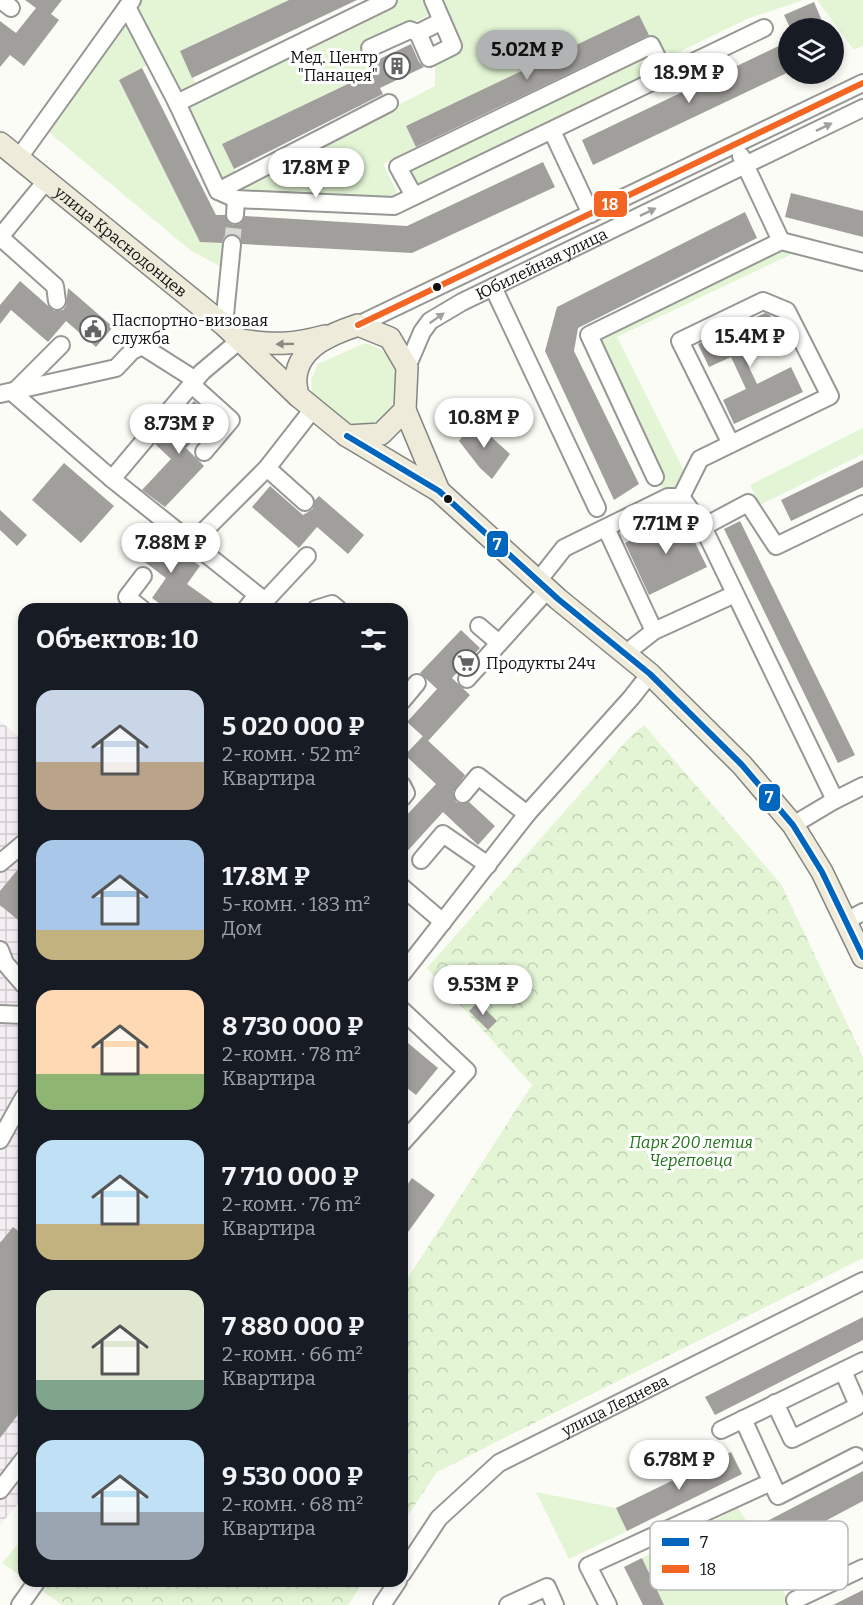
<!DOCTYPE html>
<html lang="ru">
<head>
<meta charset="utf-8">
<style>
  :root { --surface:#171b24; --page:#20242c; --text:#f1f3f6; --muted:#9ea1a6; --accent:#b1b2b3 }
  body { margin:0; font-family:Bitter,serif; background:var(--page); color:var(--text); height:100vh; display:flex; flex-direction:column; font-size:22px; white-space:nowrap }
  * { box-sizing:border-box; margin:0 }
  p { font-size:20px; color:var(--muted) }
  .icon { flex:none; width:33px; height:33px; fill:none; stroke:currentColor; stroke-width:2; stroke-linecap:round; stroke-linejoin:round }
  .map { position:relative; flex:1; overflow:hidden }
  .details { position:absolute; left:18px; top:603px; width:390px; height:984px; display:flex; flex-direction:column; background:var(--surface); border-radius:18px; box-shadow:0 3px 9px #0003 }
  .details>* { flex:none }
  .tools { position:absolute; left:778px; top:18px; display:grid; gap:12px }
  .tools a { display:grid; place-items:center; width:66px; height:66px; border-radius:50%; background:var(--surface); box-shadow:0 3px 9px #0003; font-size:30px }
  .price { position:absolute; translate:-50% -51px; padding:0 14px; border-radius:21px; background:#fff; color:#222; font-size:20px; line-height:39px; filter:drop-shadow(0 2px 3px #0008) }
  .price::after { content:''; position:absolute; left:50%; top:36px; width:18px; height:14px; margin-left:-9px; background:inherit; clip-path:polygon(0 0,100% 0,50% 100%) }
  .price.on { background:var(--accent); color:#111 }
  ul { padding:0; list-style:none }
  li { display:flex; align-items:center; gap:18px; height:150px; padding:0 18px }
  li span { display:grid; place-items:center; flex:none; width:168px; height:120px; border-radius:18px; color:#555 }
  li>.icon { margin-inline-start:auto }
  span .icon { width:72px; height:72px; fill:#fffc; stroke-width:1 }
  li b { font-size:26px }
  h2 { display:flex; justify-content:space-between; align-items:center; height:72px; padding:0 18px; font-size:26px }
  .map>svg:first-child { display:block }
  .industrial { fill:url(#industrial-grid) }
  .grass { fill:#e3f5d4 }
  .park { fill:url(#park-crowns) }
  .building { fill:#a19f9b }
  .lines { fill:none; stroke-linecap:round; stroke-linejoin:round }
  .minor-tunnel { stroke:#d9d9d4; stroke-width:16; stroke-dasharray:16 8; stroke-linecap:butt }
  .minor-casing { stroke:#979795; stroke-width:20 }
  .major-casing { stroke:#848482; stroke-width:24 }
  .minor { stroke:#fffffe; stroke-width:16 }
  .major { stroke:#eeebda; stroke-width:21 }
  .bus-1-casing { stroke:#fff; stroke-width:10 }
  .bus-2-casing { stroke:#fff; stroke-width:10 }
  .bus-1 { stroke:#0065bd; stroke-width:6 }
  .bus-2 { stroke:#f26522; stroke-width:6 }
  .oneway { fill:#a0a09f }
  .oneway2 { fill:#8b8980 }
  .bus-dot { fill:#111; stroke:#fff; stroke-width:2 }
  .labels { text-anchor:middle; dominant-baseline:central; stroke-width:6; stroke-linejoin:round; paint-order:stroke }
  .poi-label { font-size:16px; fill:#111; stroke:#fff; text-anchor:start }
  .street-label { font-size:16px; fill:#111; stroke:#fff }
  .park-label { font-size:16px; font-style:italic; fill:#217118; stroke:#fff }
  .key { fill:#fff; stroke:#b8b8b8; stroke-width:1.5 }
  .key-label { font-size:16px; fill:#111 }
  .line-badge { stroke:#fff; stroke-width:2 }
  .badge-label { font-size:16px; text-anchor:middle; font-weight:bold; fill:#fff }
</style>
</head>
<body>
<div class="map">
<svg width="863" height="1605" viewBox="0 0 863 1605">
  <defs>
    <pattern id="industrial-grid" width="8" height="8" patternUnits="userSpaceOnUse" patternTransform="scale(1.5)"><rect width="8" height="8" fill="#f5eff3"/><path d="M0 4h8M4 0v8" fill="none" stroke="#d1cccf"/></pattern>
    <pattern id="park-crowns" width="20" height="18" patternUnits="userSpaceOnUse" patternTransform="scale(1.5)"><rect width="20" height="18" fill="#e3f5d4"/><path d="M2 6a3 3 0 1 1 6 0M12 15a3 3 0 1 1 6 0" fill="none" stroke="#c2d1b5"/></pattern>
  </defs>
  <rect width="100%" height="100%" fill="#fcfcf7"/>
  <!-- industrial -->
  <path class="industrial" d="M0,721L24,741V1497L0,1525Z"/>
  <!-- grass -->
  <g class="grass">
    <path d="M142,0H289L180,51L197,86L181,94L135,8Z"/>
    <path d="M399,0H427L433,13L363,47L373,72L222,144L237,175L221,183L185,105Z"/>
    <path d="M439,0H804L749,18L671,56L650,36L639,16L407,126L416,147L383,164L399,196L240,193L231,191L435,86V62L461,49Z"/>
    <path d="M817,0H863V46L854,50Z"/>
    <path d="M127,16L151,63L119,80L200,242L232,244L223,268L190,250L45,129Z"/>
    <path d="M646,55L653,71L418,187L409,172Z"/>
    <path d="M781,241L794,253L617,337L689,481L668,497L655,477L589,335Z"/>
    <path d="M365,343C406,355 399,389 386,421L359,433L312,396L311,380L318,364Z"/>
    <path d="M863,428V454L760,505L750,485Z"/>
    <path d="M536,1492L616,1508L627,1531L569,1559Z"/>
    <path d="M738,1508L752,1529L790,1605H664L642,1558Z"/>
  </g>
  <!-- park -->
  <g class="park">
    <path d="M644,725L781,884L863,1057V1258L437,1472L402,1524V1287L532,1085L427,968L629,738Z"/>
    <path d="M24,1537V1578L2,1563Z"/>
    <path d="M28,1581H364L348,1605H62Z"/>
  </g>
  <!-- building -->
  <g class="building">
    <path d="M25,0H62L51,14L59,20L24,66L10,55L0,67V21L16,33L36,8Z"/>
    <path d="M289,0H357L192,78L180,51Z"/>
    <path d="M814,2L825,28H790L784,15Z"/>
    <path d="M639,15L649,35L416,147L406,126Z"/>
    <path d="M789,41V72L593,165L582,140Z"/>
    <path d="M411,44L419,62L424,67L380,88L383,94L234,169L222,144L373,72L369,64Z"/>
    <path d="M142,68L216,215H225L229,223L234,225L240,224L245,216L407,226L543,162L555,187L412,253L242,244L239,236L232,234L224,237L222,243L200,242L119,80Z"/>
    <path d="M791,193L863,211V237L785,217Z"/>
    <path d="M745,212L757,238L578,328L574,351L639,484L614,500L545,351L557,307Z"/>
    <path d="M20,281L54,311L63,310L66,306L68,288L113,327L96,347L66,321L48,342L11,310L0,324V305Z"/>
    <path d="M765,313L770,315L779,334L742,352L757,384L791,367L803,392L734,424L723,400L746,389L731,357L709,367L698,344Z"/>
    <path d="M194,401L214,419L186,448L204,466L165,507L142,490L171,459L155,444Z"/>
    <path d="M476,418L491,431L488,434L510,454L492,479L480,468L459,441Z"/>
    <path d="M863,460V487L791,521L781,500Z"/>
    <path d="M64,463L114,506L81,543L32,500Z"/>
    <path d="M270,486L303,515L313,509L315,500L319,496L364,535L348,554L317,527L299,548L252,507Z"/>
    <path d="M0,510L27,535L17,546L0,530Z"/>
    <path d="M682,516L707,567L649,595L625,543Z"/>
    <path d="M740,521L855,755L838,763L724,529Z"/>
    <path d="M147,528L200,566L187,584L222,609H167L152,598L166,578L130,551Z"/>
    <path d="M461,630L480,648L452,678L470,695L428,741L407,722L437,689L420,673Z"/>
    <path d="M423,736L465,775L453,792L456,802L462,804L469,802L495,826L478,845L443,812L402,857V820L436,784L405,755Z"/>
    <path d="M24,862V925L0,905V891Z"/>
    <path d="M478,1002L497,1021L488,1030L469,1011Z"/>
    <path d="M402,1038L438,1068L416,1095L402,1084Z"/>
    <path d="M412,1178L435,1195L408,1232L402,1227V1192Z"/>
    <path d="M13,1227L24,1235V1407L0,1438V1243Z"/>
    <path d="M863,1317V1340L715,1415L705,1397Z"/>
    <path d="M731,1452L742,1474L627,1531L616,1508Z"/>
    <path d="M863,1471V1501L765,1553L752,1529Z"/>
    <path d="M642,1558L664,1605H643L624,1567Z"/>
    <path d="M863,1590V1605H833Z"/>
  </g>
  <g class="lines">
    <!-- minor-tunnel -->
    <path class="minor-tunnel" d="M232,244L235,215"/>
    <defs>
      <g id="minor">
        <path d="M1,0L11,8"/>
        <path d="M127,7L177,103L218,191L236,199L394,206L764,28"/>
        <path d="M418,33L429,58L453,46L433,0"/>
        <path d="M370,48L410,30L418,33L442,21"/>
        <path d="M177,103L388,0"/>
        <path d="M552,131L591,214"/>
        <path d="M741,156L781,241"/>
        <path d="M18,159L132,0"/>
        <path d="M218,191L389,103"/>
        <path d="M414,196L398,167L651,45L666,75"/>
        <path d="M235,215L236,199"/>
        <path d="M0,237L55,286L57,301"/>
        <path d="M0,237L46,181"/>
        <path d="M493,287L597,508"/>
        <path d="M224,325L232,244"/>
        <path d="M358,325L863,83"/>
        <path d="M240,340L202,372L112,479L265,601L307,556"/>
        <path d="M61,345L13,393L112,479"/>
        <path id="s1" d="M407,367L422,332L430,321L462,302L863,108"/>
        <path d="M191,384L231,420L204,452"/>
        <path d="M0,394L116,368L132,351L142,346L194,379"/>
        <path d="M267,468L305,502"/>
        <path d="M655,477L589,335L781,241L863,262"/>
        <path d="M681,497L700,459L830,396L787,311L763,301L680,341L731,444"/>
        <path d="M703,527L748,503L776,546L863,504"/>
        <path d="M606,528L654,631"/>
        <path d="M192,543L267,468L313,409"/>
        <path d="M538,581L564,548L668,497H681L703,527L835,800"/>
        <path d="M142,609L127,597L143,576"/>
        <path d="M246,609L257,595"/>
        <path d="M316,609L332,604L338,609"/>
        <path d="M479,626L499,643"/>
        <path d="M626,653L654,631L735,594"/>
        <path d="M467,679L548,589"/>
        <path d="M402,701L417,683"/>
        <path d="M402,785L406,793L402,798"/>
        <path d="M463,794L478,776L527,814"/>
        <path d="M793,825L835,800L863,786"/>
        <path d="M421,860L443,834L488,865"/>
        <path d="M0,863L24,843"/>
        <path d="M402,887L443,922"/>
        <path d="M846,921L863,912"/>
        <path d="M0,950L5,963L24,985"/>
        <path d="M402,974L527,814L631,698L650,674"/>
        <path d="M402,1010L467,1071L402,1143"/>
        <path d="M0,1014L24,1015"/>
        <path d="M0,1140L24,1097"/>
        <path d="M775,1403L792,1439L856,1407L857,1403L843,1371"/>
        <path d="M743,1419L778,1496L856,1456"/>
        <path d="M721,1430L863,1361"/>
        <path d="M0,1490L24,1459"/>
        <path id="s2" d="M402,1574L439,1518L499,1463L863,1281"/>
        <path d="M795,1600L863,1568"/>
        <path d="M20,1605L37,1581"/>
        <path d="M382,1605L398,1581"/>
        <path d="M508,1605L547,1587L555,1605"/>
        <path d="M608,1605L588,1566L771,1482"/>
      </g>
      <g id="major">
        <path id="s3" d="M0,143L224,325L298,396"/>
        <path d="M358,325L390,338L407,367L405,410L381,434L347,436L298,396C297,390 295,383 296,377C299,346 334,333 358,325Z"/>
        <path d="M240,340C274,345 292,345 325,336"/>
        <path d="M405,410L439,491"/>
        <path d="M347,436L439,491L450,501L558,599L650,674L742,765L793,825L822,872L863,957"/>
      </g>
    </defs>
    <!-- minor casing -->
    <use href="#minor" class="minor-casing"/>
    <!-- major casing -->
    <use href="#major" class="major-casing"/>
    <!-- minor -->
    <use href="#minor" class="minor"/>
    <!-- major -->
    <use href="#major" class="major"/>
    <defs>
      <path id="bus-1" d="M347,436L439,491L450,501L558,599L650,674L742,765L793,825L822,872L863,957"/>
      <path id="bus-2" d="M358,325L863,83"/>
    </defs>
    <!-- bus-1 casing -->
    <use href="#bus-1" class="bus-1-casing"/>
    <!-- bus-2 casing -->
    <use href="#bus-2" class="bus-2-casing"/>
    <!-- bus-1 -->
    <use href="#bus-1" class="bus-1"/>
    <!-- bus-2 -->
    <use href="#bus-2" class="bus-2"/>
  </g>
  <!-- one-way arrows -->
  <defs><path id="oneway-solid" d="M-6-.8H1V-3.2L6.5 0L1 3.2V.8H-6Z" transform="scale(1.5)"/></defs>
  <g class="oneway">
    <use href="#oneway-solid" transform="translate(824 127) rotate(-26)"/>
    <use href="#oneway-solid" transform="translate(648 212) rotate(-26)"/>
    <use href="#oneway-solid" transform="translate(437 318) rotate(-35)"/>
  </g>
  <use class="oneway2" href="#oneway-solid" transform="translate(285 344) rotate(179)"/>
  <!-- icons -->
  <defs>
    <symbol id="building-ring" viewBox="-11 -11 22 22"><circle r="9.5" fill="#fff" stroke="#636362" stroke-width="1.5"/><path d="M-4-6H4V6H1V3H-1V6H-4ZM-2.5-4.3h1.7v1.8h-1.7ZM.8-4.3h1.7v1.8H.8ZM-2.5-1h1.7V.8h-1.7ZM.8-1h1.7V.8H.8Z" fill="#636362"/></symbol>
    <symbol id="civic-ring" viewBox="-11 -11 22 22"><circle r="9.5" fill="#fff" stroke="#636362" stroke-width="1.5"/><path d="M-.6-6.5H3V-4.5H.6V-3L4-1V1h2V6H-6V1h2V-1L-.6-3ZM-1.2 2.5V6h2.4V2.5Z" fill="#636362"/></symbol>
    <symbol id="supermarket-ring" viewBox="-11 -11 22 22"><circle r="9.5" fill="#fff" stroke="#636362" stroke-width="1.5"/><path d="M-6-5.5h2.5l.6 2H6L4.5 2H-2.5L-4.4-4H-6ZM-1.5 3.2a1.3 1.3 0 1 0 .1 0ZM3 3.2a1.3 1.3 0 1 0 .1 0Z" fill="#636362"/></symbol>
  </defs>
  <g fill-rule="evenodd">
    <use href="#building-ring" x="382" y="51" width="30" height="30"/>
    <use href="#civic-ring" x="78" y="314" width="30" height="30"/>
    <use href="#supermarket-ring" x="451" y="648" width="30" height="30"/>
  </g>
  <!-- markers -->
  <g class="bus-dot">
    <circle cx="437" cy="287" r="5"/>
    <circle cx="448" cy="499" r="5"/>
  </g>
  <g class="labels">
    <!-- poi labels -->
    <g class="poi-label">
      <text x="378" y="57" text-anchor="end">Мед. Центр<tspan x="378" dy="18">"Панацея"</tspan></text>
      <text x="112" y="320">Паспортно-визовая<tspan x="112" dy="18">служба</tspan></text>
      <text x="486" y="663">Продукты 24ч</text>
    </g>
    <!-- street labels -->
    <g class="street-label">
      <text stroke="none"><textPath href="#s3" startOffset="156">улица Краснодонцев</textPath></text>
      <text stroke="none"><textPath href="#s1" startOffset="177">Юбилейная улица</textPath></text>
      <text stroke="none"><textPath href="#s2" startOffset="278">улица Леднева</textPath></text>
    </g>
    <!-- park labels -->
    <g class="park-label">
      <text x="691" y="1142">Парк 200 летия<tspan x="691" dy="18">Череповца</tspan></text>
    </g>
  </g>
  <!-- legend -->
  <rect x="650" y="1521" width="198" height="69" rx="9" class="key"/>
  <rect x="662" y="1538" width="27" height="8" fill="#0065bd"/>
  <rect x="662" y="1565" width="27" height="8" fill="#f26522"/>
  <g class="key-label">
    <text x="700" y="1548">7</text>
    <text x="700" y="1575">18</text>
  </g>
  <g class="line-badge">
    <rect x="593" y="190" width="35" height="28" rx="6" fill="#f26522"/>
    <rect x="486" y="530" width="23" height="28" rx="6" fill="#0065bd"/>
    <rect x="758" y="783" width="23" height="29" rx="6" fill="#0065bd"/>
  </g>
  <g class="badge-label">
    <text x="610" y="210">18</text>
    <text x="497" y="550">7</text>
    <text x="769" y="803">7</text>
  </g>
</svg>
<div class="tools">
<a><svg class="icon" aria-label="layers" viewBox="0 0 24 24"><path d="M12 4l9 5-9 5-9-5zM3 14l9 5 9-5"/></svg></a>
</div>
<b class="price on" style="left:527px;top:81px">5.02M ₽</b>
<b class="price" style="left:689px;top:104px">18.9M ₽</b>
<b class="price" style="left:316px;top:199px">17.8M ₽</b>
<b class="price" style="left:750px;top:368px">15.4M ₽</b>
<b class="price" style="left:484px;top:449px">10.8M ₽</b>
<b class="price" style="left:179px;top:455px">8.73M ₽</b>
<b class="price" style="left:666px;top:555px">7.71M ₽</b>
<b class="price" style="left:171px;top:574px">7.88M ₽</b>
<b class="price" style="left:483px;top:1016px">9.53M ₽</b>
<b class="price" style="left:679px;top:1491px">6.78M ₽</b>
<section class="details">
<h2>Объектов: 10<svg class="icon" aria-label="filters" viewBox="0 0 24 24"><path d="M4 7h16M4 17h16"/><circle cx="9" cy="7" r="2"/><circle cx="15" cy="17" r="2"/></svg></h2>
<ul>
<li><span style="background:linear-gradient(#c9d6e8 60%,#b9a48a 0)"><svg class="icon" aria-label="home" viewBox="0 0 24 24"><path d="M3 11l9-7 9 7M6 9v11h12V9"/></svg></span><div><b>5 020 000 ₽</b><p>2-комн. · 52 m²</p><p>Квартира</p></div></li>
<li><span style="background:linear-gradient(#a9c7e8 75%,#c2b280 0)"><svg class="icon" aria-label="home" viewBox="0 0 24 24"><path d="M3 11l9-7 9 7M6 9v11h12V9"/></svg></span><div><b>17.8M ₽</b><p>5-комн. · 183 m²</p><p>Дом</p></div></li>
<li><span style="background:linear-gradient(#ffd9b3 70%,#8fb573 0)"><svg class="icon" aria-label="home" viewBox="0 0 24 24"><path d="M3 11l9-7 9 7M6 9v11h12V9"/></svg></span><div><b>8 730 000 ₽</b><p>2-комн. · 78 m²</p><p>Квартира</p></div></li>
<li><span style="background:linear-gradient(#bfe0f5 70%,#c2b280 0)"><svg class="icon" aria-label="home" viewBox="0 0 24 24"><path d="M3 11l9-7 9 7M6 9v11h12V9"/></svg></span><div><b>7 710 000 ₽</b><p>2-комн. · 76 m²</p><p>Квартира</p></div></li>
<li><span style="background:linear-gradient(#dfe7d0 75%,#7fa58c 0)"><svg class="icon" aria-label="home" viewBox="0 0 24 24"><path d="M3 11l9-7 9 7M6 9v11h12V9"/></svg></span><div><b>7 880 000 ₽</b><p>2-комн. · 66 m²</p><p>Квартира</p></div></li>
<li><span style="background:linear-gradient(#bfe0f5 60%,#9aa5b1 0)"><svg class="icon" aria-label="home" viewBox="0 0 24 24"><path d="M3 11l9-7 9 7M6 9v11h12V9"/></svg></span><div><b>9 530 000 ₽</b><p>2-комн. · 68 m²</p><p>Квартира</p></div></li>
</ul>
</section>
</div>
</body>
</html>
